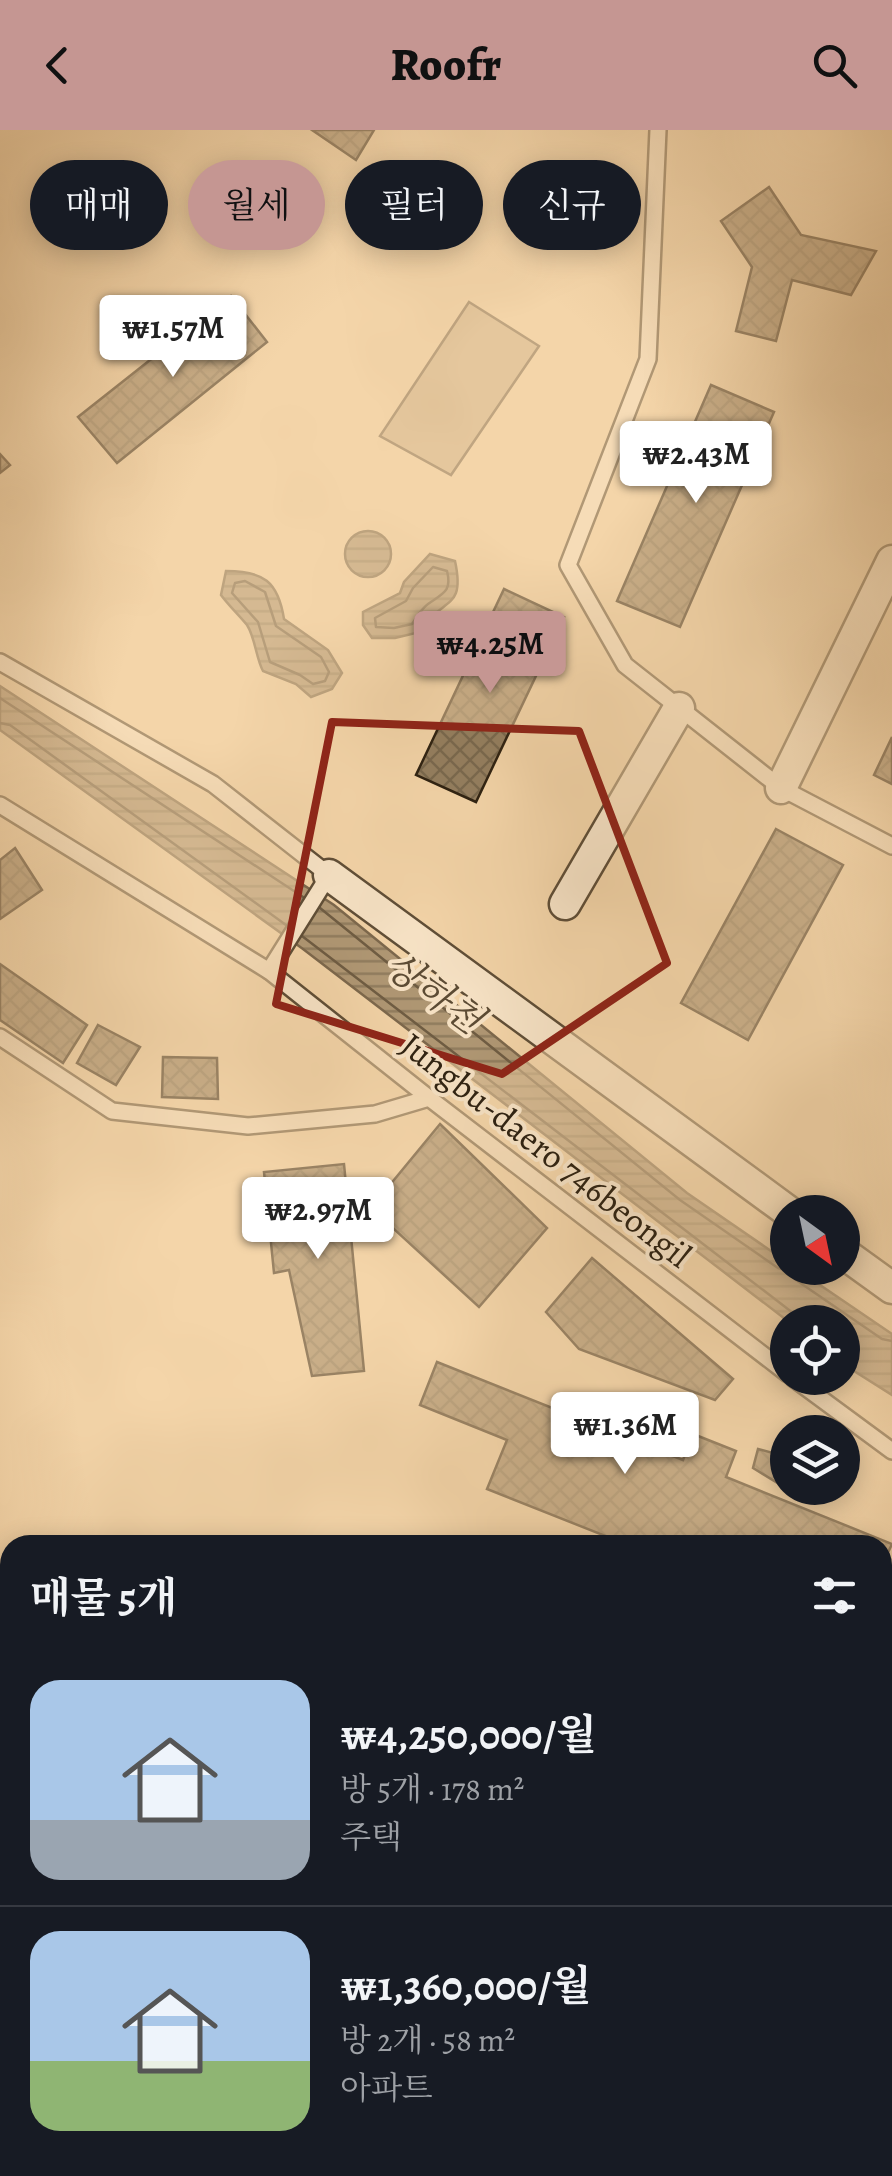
<!DOCTYPE html>
<html lang="ko">
<head>
<meta charset="utf-8">
<style>
  :root { --surface:#171b24; --page:#20242c; --text:#f1f3f6; --muted:#9ea1a6; --line:#363941; --accent:#c59692 }
  body { margin:0; font-family:Alegreya,"Noto Serif KR",serif; background:var(--page); color:var(--text); height:100vh; display:flex; flex-direction:column; font-size:38px; white-space:nowrap }
  * { box-sizing:border-box; margin:0 }
  p { font-size:32px; color:var(--muted) }
  .icon { flex:none; width:55px; height:55px; fill:none; stroke:currentColor; stroke-width:2; stroke-linecap:round; stroke-linejoin:round }
  .map { position:relative; flex:1; overflow:hidden }
  .sheet { position:absolute; left:0px; top:1405px; width:892px; height:642px; display:flex; flex-direction:column; background:var(--surface); border-radius:30px 30px 0 0; box-shadow:0 5px 25px #0003 }
  .sheet>* { flex:none }
  .hud { position:absolute; left:30px; top:30px; width:832px; height:90px; display:flex; gap:20px }
  .needle { width:65px; rotate:147deg }
  .fabs { position:absolute; left:770px; top:1065px; display:grid; gap:20px }
  .fabs a { display:grid; place-items:center; width:90px; height:90px; border-radius:50%; background:var(--surface); box-shadow:0 5px 25px #0003; font-size:50px }
  .price { position:absolute; translate:-50% -85px; padding:0 22px; border-radius:10px; background:#fff; color:#222; font-size:32px; line-height:65px; filter:drop-shadow(0 2px 5px #0008) }
  .price::after { content:''; position:absolute; left:50%; top:60px; width:30px; height:22px; margin-left:-15px; background:inherit; clip-path:polygon(0 0,100% 0,50% 100%) }
  .price.on { background:var(--accent); color:#111 }
  ul { padding:0; list-style:none }
  li { display:flex; align-items:center; gap:30px; height:250px; padding:0 30px }
  li+li { border-top:2px solid var(--line) }
  li span { display:grid; place-items:center; flex:none; width:280px; height:200px; border-radius:30px; color:#555 }
  li>.icon { margin-inline-start:auto }
  span .icon { width:120px; height:120px; fill:#fffc; stroke-width:1 }
  li b { font-size:42px }
  h2 { display:flex; justify-content:space-between; align-items:center; height:120px; padding:0 30px; font-size:42px }
  .chip { padding:0 35px; border-radius:45px; background:var(--surface); box-shadow:0 5px 25px #0003; font-size:35px; line-height:90px }
  .chip.on { background:var(--accent); color:#111 }
  header { display:flex; justify-content:space-between; align-items:center; height:130px; padding:0 30px; background:var(--accent); color:#111; font-size:45px; font-weight:800 }
  .map>svg:first-child { display:block }
  .park { fill:#d2b68f; stroke:#806c50; stroke-width:2.5 }
  .water { fill:url(#water-rules); stroke:#7c684d; stroke-width:2.5 }
  .lines { fill:none; stroke-linecap:round; stroke-linejoin:round }
  .shore { stroke:#6e5c43; stroke-width:2.5 }
  .building { fill:url(#building-cross-hatch); stroke:#2d2111; stroke-width:2.5 }
  .lane-casing { stroke:#5f4e37; stroke-width:20 }
  .street-casing { stroke:#5f4e37; stroke-width:35 }
  .primary-casing { stroke:#2d2111; stroke-width:55 }
  .lane { stroke:#f8e4c7; stroke-width:15 }
  .street { stroke:#f8e4c7; stroke-width:30 }
  .primary { stroke:#f4d5a9; stroke-width:50 }
  .marked { fill:none; stroke:#8f2418; stroke-width:8; stroke-linejoin:round }
  .labels { text-anchor:middle; dominant-baseline:central; stroke-width:8; stroke-linejoin:round; paint-order:stroke }
  .street-label { font-size:35px; fill:#2d2111; stroke:#f8e4c7 }
  .water-label { font-size:38px; font-style:italic; fill:#5b4b34; stroke:#f8e4c7 }
</style>
</head>
<body>
<header><svg class="icon" aria-label="back" viewBox="0 0 24 24"><path d="M15 5l-7 7 7 7"/></svg>Roofr<svg class="icon" aria-label="search" viewBox="0 0 24 24"><circle cx="10" cy="10" r="6"/><path d="M15 15l6 6"/></svg></header>
<div class="map">
<svg width="892" height="2046" viewBox="0 0 892 2046">
  <defs>
    <pattern id="water-rules" width="6" height="5" patternUnits="userSpaceOnUse" patternTransform="scale(2.5)"><rect width="6" height="5" fill="#b09875"/><path d="M0 2.5h6" fill="none" stroke="#907c5f"/></pattern>
    <pattern id="building-cross-hatch" width="8" height="8" patternUnits="userSpaceOnUse" patternTransform="scale(2.5)"><rect width="8" height="8" fill="#947f60"/><path d="M0 0l8 8M0 8l8-8" fill="none" stroke="#79684e"/></pattern>
  </defs>
  <rect width="100%" height="100%" fill="#f4d5a9"/>
  <filter id="stains"><feTurbulence type="fractalNoise" baseFrequency=".002" numOctaves="4"/><feColorMatrix values="0 0 0 0 .2 0 0 0 0 .09 0 0 0 0 .02 0 0 0 .5 -.17"/></filter>
  <radialGradient id="worn" r=".72"><stop offset=".6" stop-color="#630" stop-opacity="0"/><stop offset="1" stop-color="#630" stop-opacity=".3"/></radialGradient>
  <!-- park -->
  <path class="park" d="M469,172L539,216L451,345L380,306Z"/>
  <!-- water -->
  <g class="water">
    <circle cx="368" cy="424" r="23"/>
    <path d="M430,424L455,431C466,482 441,466 420,502L395,508H372L363,495V482L400,463L404,452Z"/>
    <path d="M226,441C263,441 278,451 284,489L328,520L342,543L332,559L311,567L296,554L263,541C256,528 255,507 247,495C239,485 229,476 221,465Z"/>
    <path d="M0,556L334,775L687,1063L787,1132L788,1138H795L892,1204V1265L843,1234L842,1192H789L303,819L0,600Z"/>
  </g>
  <g class="lines">
    <!-- shore -->
    <g class="shore">
      <path d="M433,437L447,441C452,461 444,463 428,474C421,479 417,487 412,494L394,498L376,497L375,488L406,471L413,458Z"/>
      <path d="M245,451L265,462L276,496L321,527L329,542L325,551L313,554L300,545L270,532L258,492L232,463L235,453Z"/>
      <path d="M0,568L303,767"/>
      <path d="M0,593L10,595L286,795"/>
      <path d="M320,778L680,1070L778,1138L789,1141L796,1150L882,1209L892,1211"/>
      <path d="M302,806L793,1183L797,1192"/>
    </g>
  </g>
  <!-- building -->
  <g class="building">
    <path d="M312,0H374L356,30Z"/>
    <path d="M769,57L801,105L876,121L851,165L792,150L776,211L736,201L752,137L721,91Z"/>
    <path d="M231,166L267,212L117,333L78,287Z"/>
    <path d="M711,255L774,282L680,497L617,471Z"/>
    <path d="M0,324L10,335L0,343Z"/>
    <path d="M504,459L564,487L476,672L416,645Z"/>
    <path d="M892,607V654L874,645Z"/>
    <path d="M776,699L843,735L748,910L681,873Z"/>
    <path d="M15,718L42,760L0,789V730Z"/>
    <path d="M0,834L87,895L63,933L0,890Z"/>
    <path d="M98,895L140,917L116,955L77,933Z"/>
    <path d="M163,927L217,928L218,969L162,967Z"/>
    <path d="M440,994L547,1098L479,1177L371,1078Z"/>
    <path d="M344,1034L364,1241L312,1246L289,1140L274,1143L264,1042Z"/>
    <path d="M592,1128L733,1249L715,1270L579,1219L546,1182Z"/>
    <path d="M437,1232L683,1330L693,1304L736,1321L726,1347L892,1414L882,1435V1415H628L487,1359L507,1310L420,1275Z"/>
    <path d="M758,1319L788,1327L789,1360L753,1338Z"/>
    <path d="M882,1555L892,1562V1607L882,1599Z"/>
    <path d="M882,1632L892,1638V1694L882,1710Z"/>
    <path d="M108,2038H181V2046H107Z"/>
    <path d="M348,2038H554L565,2041L564,2046H345Z"/>
    <path d="M634,2038H647L662,2046H629Z"/>
  </g>
  <g class="lines">
    <defs>
      <g id="lane">
        <path d="M658,0L648,229L568,435L625,535L781,658L892,716"/>
        <path d="M0,532L213,654L329,745L269,841"/>
        <path d="M0,675L269,841L429,968L788,1244"/>
        <path d="M0,907L112,981L248,996L375,984L429,968"/>
        <path d="M793,1248L892,1321"/>
      </g>
      <g id="street">
        <path d="M781,658L892,431"/>
        <path d="M329,745L789,1082"/>
        <path d="M565,774L679,578"/>
        <path d="M842,1122L892,1158"/>
        <path d="M882,1909L892,1900"/>
        <path d="M738,2046L745,2038"/>
      </g>
      <g id="primary">
        <path d="M0,1526L10,1533"/>
        <path d="M0,1606L10,1613"/>
        <path d="M882,1980L892,1984"/>
        <path d="M882,2025L892,2028"/>
      </g>
    </defs>
    <!-- lane casing -->
    <use href="#lane" class="lane-casing"/>
    <!-- street casing -->
    <use href="#street" class="street-casing"/>
    <!-- primary casing -->
    <use href="#primary" class="primary-casing"/>
    <!-- lane -->
    <use href="#lane" class="lane"/>
    <!-- street -->
    <use href="#street" class="street"/>
    <!-- primary -->
    <use href="#primary" class="primary"/>
  </g>
  <!-- marked area -->
  <path d="M0 0H892V2046H0ZM332,592L579,601L667,833L502,944L276,874Z" fill="#f4d5a9" fill-opacity=".55" fill-rule="evenodd"/>
  <path class="marked" d="M332,592L579,601L667,833L502,944L276,874Z"/>
  <g class="labels">
    <!-- street labels -->
    <g class="street-label">
      <text transform="translate(546 1020) rotate(38)">Jungbu-daero 746beongil</text>
    </g>
    <!-- water labels -->
    <g class="water-label">
      <text transform="translate(434 862) rotate(36)">상하천</text>
    </g>
  </g>
  <rect width="100%" height="100%" filter="url(#stains)"/>
  <rect width="100%" height="100%" fill="url(#worn)"/>
</svg>
<div class="fabs">
<a><svg class="needle" viewBox="-14 -14 28 28"><path d="M0-13l5 13h-10z" fill="#e53935"/><path d="M0 13l5-13h-10z" fill="#9ea1a6"/></svg></a>
<a><svg class="icon" aria-label="locate" viewBox="0 0 24 24"><circle cx="12" cy="12" r="6"/><path d="M12 2v4M12 18v4M2 12h4M18 12h4"/></svg></a>
<a><svg class="icon" aria-label="layers" viewBox="0 0 24 24"><path d="M12 4l9 5-9 5-9-5zM3 14l9 5 9-5"/></svg></a>
</div>
<b class="price" style="left:173px;top:250px">₩1.57M</b>
<b class="price" style="left:696px;top:376px">₩2.43M</b>
<b class="price on" style="left:490px;top:566px">₩4.25M</b>
<b class="price" style="left:318px;top:1132px">₩2.97M</b>
<b class="price" style="left:625px;top:1347px">₩1.36M</b>
<div class="hud">
<a class="chip">매매</a>
<a class="chip on">월세</a>
<a class="chip">필터</a>
<a class="chip">신규</a>
</div>
<section class="sheet">
<h2>매물 5개<svg class="icon" aria-label="filters" viewBox="0 0 24 24"><path d="M4 7h16M4 17h16"/><circle cx="9" cy="7" r="2"/><circle cx="15" cy="17" r="2"/></svg></h2>
<ul>
<li><span style="background:linear-gradient(#a9c7e8 70%,#9aa5b1 0)"><svg class="icon" aria-label="home" viewBox="0 0 24 24"><path d="M3 11l9-7 9 7M6 9v11h12V9"/></svg></span><div><b>₩4,250,000/월</b><p>방 5개 · 178 m²</p><p>주택</p></div></li>
<li><span style="background:linear-gradient(#a9c7e8 65%,#8fb573 0)"><svg class="icon" aria-label="home" viewBox="0 0 24 24"><path d="M3 11l9-7 9 7M6 9v11h12V9"/></svg></span><div><b>₩1,360,000/월</b><p>방 2개 · 58 m²</p><p>아파트</p></div></li>
</ul>
</section>
</div>
</body>
</html>
